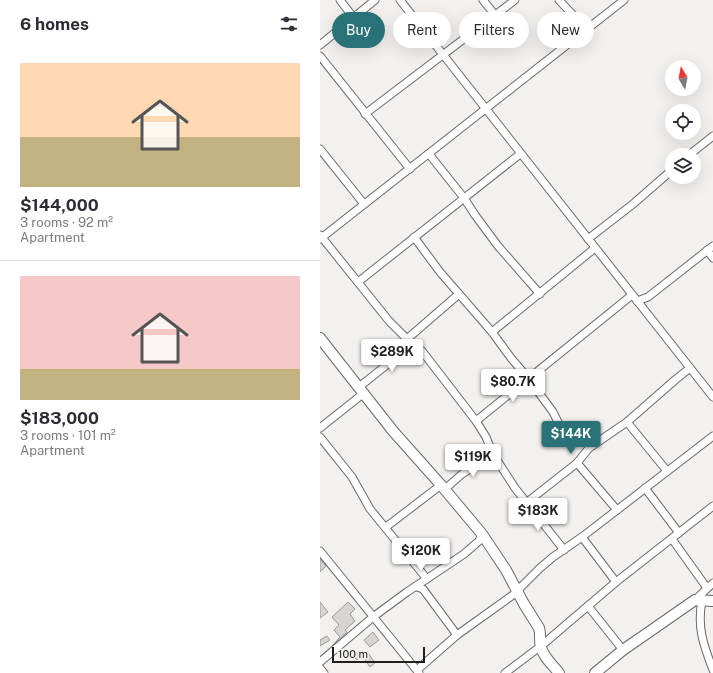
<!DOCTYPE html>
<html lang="en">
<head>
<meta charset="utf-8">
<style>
  :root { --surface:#fff; --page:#f2f2f3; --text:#2b2b33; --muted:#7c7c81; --line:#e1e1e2; --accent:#287278 }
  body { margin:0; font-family:"Public Sans",sans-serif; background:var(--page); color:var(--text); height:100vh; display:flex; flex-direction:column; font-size:15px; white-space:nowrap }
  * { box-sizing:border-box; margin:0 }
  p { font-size:13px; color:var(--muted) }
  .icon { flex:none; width:22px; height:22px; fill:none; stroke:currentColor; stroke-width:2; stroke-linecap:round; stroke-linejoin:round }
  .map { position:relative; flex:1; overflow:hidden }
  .sheet { display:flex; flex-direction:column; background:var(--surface); width:320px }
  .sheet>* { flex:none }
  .hud { position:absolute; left:12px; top:12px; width:321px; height:36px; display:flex; gap:8px }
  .needle { width:26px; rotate:350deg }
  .tools { position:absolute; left:345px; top:60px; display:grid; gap:8px }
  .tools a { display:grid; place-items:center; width:36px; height:36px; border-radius:50%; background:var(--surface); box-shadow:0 4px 16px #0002; font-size:20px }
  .scale { position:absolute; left:12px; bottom:10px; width:93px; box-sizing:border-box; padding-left:4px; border:2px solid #201f1e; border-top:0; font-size:11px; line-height:14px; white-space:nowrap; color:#201f1e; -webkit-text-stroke:3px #f3f0ee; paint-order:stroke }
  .price { position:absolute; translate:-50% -34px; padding:0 9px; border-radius:4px; background:#fff; color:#222; font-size:13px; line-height:26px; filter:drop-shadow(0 1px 2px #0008) }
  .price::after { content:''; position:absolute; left:50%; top:24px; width:12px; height:9px; margin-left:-6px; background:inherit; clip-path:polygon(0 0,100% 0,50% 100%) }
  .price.current { background:var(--accent); color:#fff }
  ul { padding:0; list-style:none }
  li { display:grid; align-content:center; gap:8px; height:212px; padding:0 20px }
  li+li { border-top:1px solid var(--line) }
  li span { display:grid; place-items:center; height:124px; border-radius:0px; color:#555 }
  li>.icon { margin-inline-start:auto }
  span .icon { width:72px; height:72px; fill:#fffc; stroke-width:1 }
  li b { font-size:17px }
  h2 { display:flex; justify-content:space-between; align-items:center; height:48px; padding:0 20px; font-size:17px }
  .tag { padding:0 14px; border-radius:18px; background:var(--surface); box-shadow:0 4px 16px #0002; font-size:14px; line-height:36px }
  .tag.current { background:var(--accent); color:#fff }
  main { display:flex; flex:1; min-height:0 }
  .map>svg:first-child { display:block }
  .building { fill:#d7d4d2; stroke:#9b9896 }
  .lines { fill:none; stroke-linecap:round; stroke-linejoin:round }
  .street-casing { stroke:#6c6a68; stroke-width:9 }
  .secondary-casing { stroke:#6c6a68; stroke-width:12 }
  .street { stroke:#fff; stroke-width:7 }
  .secondary { stroke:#fff; stroke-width:10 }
</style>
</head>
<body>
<main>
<section class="sheet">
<h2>6 homes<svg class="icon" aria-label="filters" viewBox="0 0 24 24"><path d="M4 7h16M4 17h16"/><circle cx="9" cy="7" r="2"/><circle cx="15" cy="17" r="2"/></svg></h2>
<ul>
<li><span style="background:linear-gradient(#ffd9b3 60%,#c2b280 0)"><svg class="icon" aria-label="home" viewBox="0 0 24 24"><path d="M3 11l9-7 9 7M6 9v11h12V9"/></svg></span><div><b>$144,000</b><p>3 rooms · 92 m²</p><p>Apartment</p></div></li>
<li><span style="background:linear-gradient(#f6c9c9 75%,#c2b280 0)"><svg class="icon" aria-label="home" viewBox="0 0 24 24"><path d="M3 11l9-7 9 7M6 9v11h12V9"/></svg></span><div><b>$183,000</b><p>3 rooms · 101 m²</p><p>Apartment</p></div></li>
</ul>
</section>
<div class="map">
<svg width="393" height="673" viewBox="0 0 393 673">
  <rect width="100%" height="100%" fill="#f3f0ee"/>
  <!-- building -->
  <g class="building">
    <path d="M0,559L6,566L0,572Z"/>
    <path d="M0,602L8,612L0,618Z"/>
    <path d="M28,602L35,609L30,614L35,621L25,630L27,632L12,646L20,637L14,630L19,625L12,617Z"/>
    <path d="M53,632L59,640L50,647L44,640Z"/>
    <path d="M7,636L10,640L0,646V640Z"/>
    <path d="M39,652L42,656L37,660L33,656Z"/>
    <path d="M48,653L55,663L50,667L43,657Z"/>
  </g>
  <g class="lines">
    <defs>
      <g id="street">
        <path d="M20,0L33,17"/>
        <path d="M80,0L393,397"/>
        <path d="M163,0L175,15"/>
        <path d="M239,0L253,15L258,36"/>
        <path d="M0,45L55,0"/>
        <path d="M0,56L90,169"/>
        <path d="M45,114L195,0"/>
        <path d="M0,149L44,204"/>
        <path d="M109,154L144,198L155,215L178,246L220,294"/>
        <path d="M369,155L393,136"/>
        <path d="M0,235L69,321L87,339L102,351L156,421L312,295"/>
        <path d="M94,237L120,272L172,332L191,358L208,378L233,412L238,422"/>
        <path d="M0,239L304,0"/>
        <path d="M268,239L313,204L352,170"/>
        <path d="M387,250L393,258"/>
        <path d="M38,282L200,154"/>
        <path d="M317,301L328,297L393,246"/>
        <path d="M172,332L275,248"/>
        <path d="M87,339L139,294"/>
        <path d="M39,387L93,344"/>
        <path d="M156,421L166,437L173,454L195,488L244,550"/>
        <path d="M307,422L347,471"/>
        <path d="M0,428L44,393"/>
        <path d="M0,437L32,477L50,509L107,579"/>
        <path d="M257,463L297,510"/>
        <path d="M325,488L359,533"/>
        <path d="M125,489L142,474L173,454"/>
        <path d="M206,503L257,463L269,448L307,422L355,380L370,368"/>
        <path d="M66,527L121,485"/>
        <path d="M262,537L296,582"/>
        <path d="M352,539L387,588"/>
        <path d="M0,551L99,673"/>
        <path d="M97,587L103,589L137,635"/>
        <path d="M375,600L393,583"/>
        <path d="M382,600C377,627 383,644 393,670"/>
        <path d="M268,606L303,650"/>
        <path d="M0,662L53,617L87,592L144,554L159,541L162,534"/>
        <path d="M0,668L4,673"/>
        <path d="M97,670L137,635L193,595L220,568L233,557L262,537L393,436"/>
        <path d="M185,673L221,646L296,582L393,506"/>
      </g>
      <g id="secondary">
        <path d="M0,338L73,431L121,485L162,534L186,570L204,604L219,628C221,634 219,640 221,647C223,657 233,665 239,673"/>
        <path d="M275,673L303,650L375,600L393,601"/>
      </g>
    </defs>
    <!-- street casing -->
    <use href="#street" class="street-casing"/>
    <!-- secondary casing -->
    <use href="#secondary" class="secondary-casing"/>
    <!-- street -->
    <use href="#street" class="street"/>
    <!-- secondary -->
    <use href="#secondary" class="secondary"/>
  </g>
</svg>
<div class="tools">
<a><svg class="needle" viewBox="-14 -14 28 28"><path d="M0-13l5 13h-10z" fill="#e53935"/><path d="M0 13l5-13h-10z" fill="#7c7c81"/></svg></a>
<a><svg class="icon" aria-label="locate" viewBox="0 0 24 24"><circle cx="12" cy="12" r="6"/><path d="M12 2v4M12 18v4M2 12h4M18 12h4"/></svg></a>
<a><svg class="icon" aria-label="layers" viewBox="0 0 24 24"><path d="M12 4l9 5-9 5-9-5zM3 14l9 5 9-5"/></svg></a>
</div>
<div class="scale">100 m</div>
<b class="price" style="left:72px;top:373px">$289K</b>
<b class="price" style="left:193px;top:403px">$80.7K</b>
<b class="price current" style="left:251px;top:455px">$144K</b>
<b class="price" style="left:153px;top:478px">$119K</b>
<b class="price" style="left:218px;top:532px">$183K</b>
<b class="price" style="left:101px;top:572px">$120K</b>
<div class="hud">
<a class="tag current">Buy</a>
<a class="tag">Rent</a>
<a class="tag">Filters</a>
<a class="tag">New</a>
</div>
</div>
</main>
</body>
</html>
